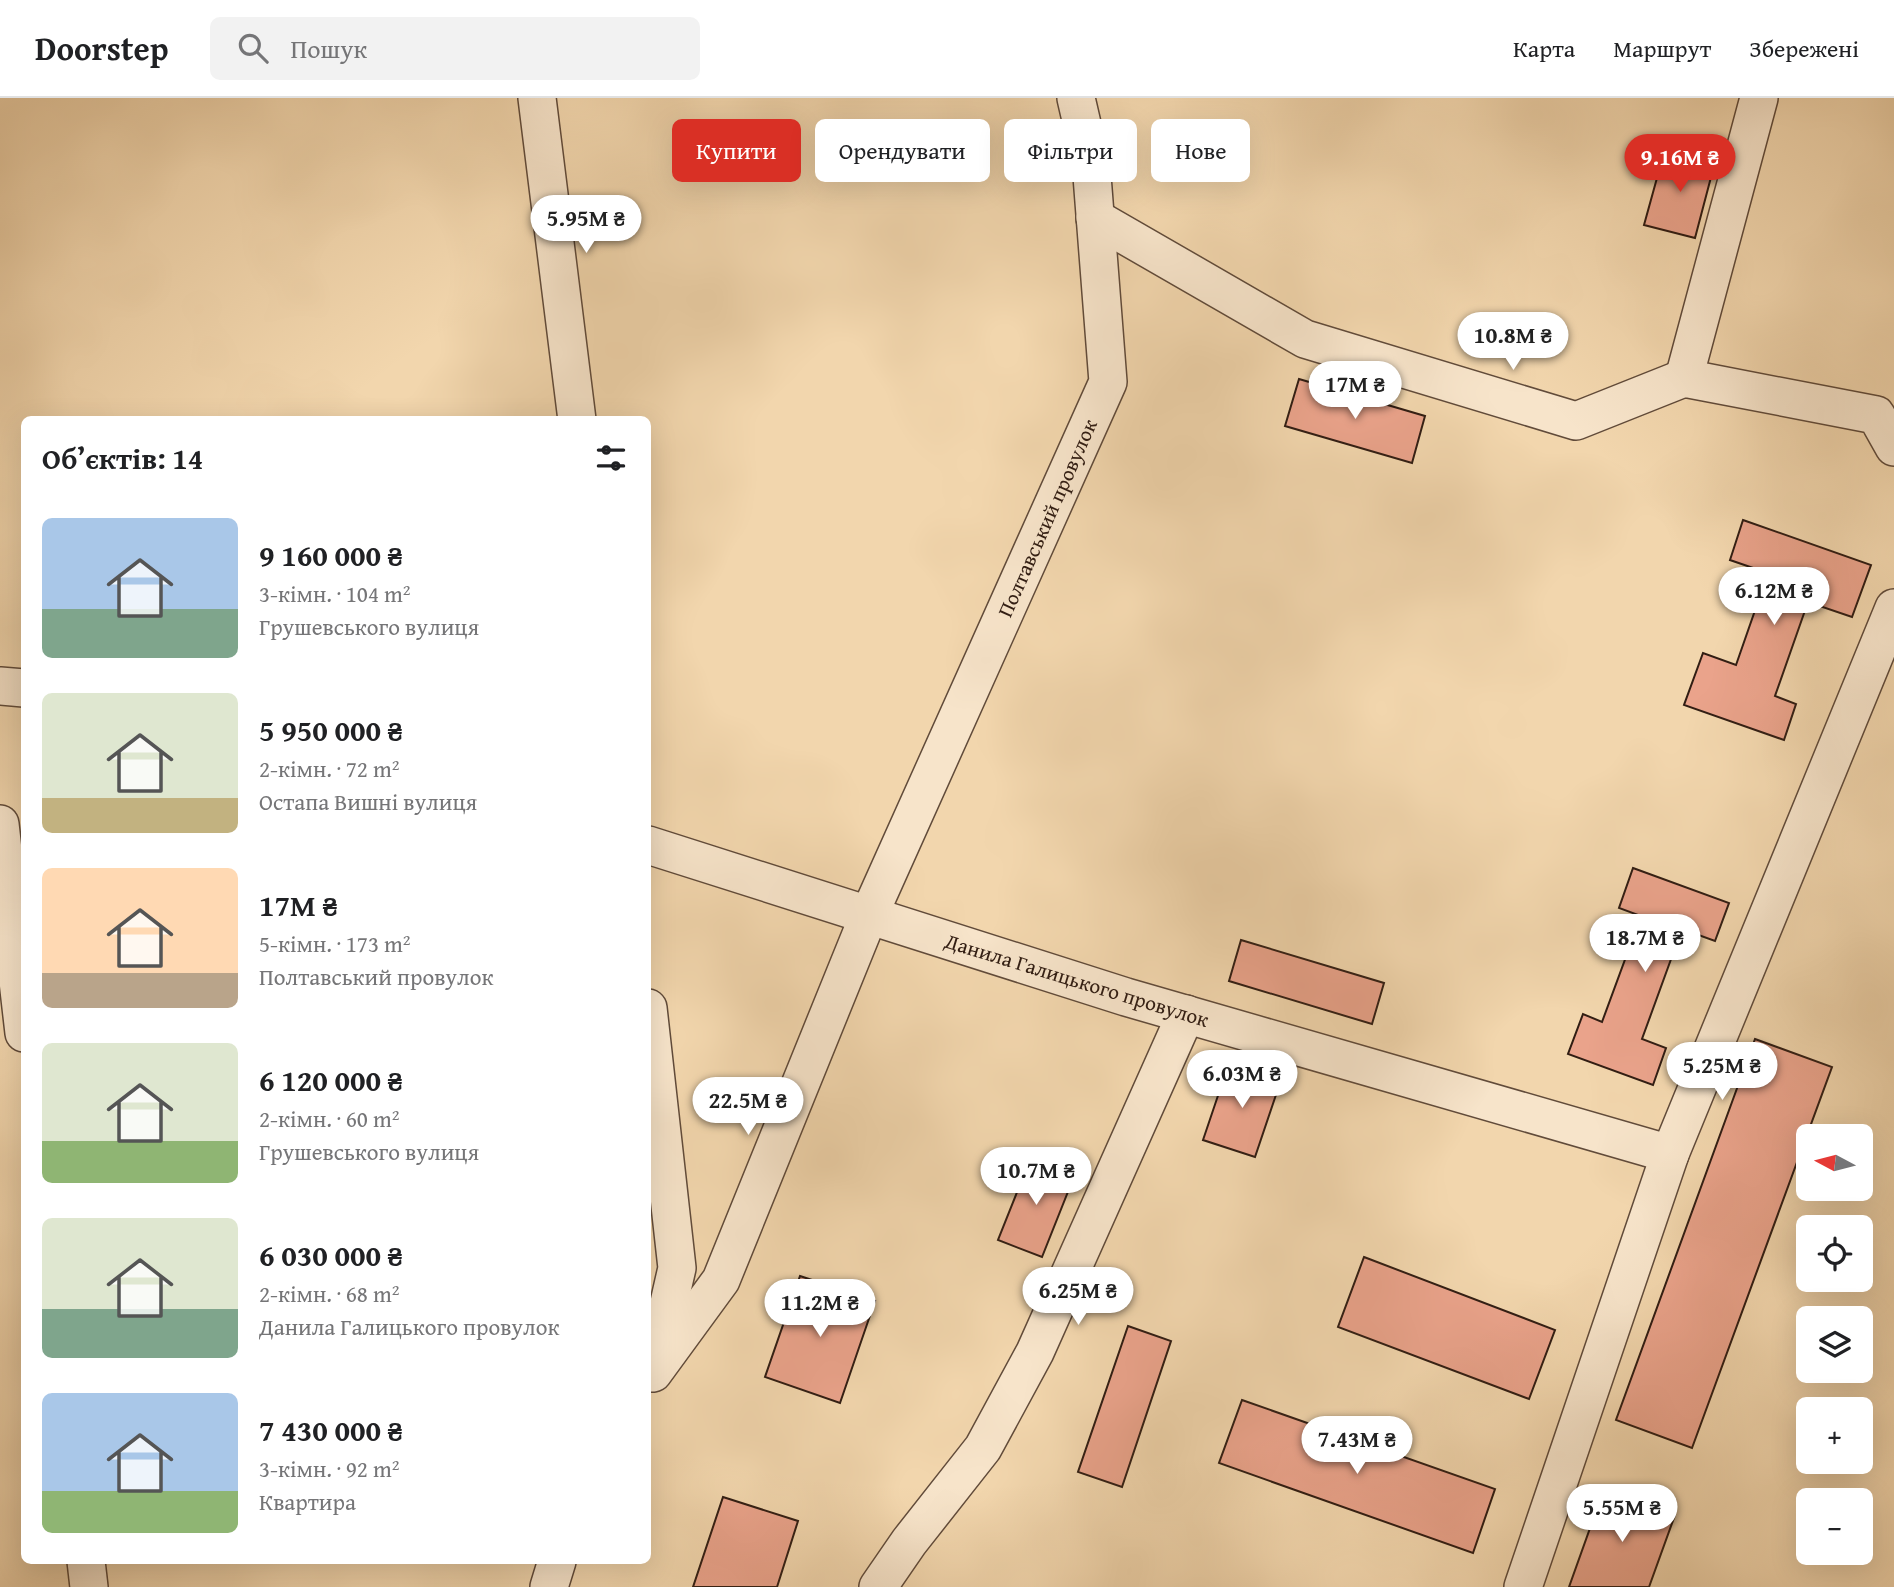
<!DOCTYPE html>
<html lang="uk">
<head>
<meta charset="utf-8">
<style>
  :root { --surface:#fff; --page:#f2f2f2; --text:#202124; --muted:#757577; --line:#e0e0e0; --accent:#d93025 }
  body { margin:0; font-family:"Gentium Book Plus",serif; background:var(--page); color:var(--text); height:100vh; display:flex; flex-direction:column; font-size:26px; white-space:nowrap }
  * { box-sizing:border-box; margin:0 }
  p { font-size:23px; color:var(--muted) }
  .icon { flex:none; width:38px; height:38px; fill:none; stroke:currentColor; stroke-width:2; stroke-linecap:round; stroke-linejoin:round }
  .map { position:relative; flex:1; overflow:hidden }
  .drawer { position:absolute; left:21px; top:318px; width:630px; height:1148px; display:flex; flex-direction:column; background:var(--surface); border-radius:10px; box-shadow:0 7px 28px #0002 }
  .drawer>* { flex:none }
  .top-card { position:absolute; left:672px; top:21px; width:665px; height:63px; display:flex; gap:14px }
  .needle { width:46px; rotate:277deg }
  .fabs { position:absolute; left:1796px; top:1026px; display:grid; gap:14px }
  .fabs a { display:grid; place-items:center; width:77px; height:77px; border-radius:10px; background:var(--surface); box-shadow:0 7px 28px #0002; font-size:35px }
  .price { position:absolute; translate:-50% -60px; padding:0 16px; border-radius:24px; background:#fff; color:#222; font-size:23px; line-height:46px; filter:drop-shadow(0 2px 4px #0008) }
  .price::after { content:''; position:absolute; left:50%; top:42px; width:21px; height:16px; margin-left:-10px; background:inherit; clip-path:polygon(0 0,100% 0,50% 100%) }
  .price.current { background:var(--accent); color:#fff }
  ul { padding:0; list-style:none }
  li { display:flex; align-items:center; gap:21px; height:175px; padding:0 21px }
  li span { display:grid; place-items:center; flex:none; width:196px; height:140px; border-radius:10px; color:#555 }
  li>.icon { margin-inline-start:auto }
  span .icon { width:84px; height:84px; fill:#fffc; stroke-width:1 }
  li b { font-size:30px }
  h2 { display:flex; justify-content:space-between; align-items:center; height:84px; padding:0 21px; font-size:30px }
  .chip { padding:0 24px; border-radius:10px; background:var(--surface); box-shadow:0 7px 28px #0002; font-size:24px; line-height:63px }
  .chip.current { background:var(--accent); color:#fff }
  header { display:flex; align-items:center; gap:42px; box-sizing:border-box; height:98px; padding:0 35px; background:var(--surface); border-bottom:2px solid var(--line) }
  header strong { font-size:33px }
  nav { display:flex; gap:38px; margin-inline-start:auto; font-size:24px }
  .search { width:490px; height:63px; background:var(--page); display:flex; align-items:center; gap:18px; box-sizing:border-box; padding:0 24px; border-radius:10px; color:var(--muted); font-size:26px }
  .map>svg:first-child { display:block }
  .building { fill:#eaa38b; stroke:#311d13; stroke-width:2 }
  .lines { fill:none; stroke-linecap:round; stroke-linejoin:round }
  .minor-casing { stroke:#614b3a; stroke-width:40 }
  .minor { stroke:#f7e4ca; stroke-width:37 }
  .labels { text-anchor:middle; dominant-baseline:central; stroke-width:5; stroke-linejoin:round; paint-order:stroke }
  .street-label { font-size:21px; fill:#311d13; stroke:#f7e4ca }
</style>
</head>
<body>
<header>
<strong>Doorstep</strong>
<div class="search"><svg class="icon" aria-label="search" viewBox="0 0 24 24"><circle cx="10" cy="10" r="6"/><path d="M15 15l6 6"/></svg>Пошук</div>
<nav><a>Карта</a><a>Маршрут</a><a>Збережені</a></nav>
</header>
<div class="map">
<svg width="1894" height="1489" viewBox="0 0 1894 1489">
  <rect width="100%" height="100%" fill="#f2d6ad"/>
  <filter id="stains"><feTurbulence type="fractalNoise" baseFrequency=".00286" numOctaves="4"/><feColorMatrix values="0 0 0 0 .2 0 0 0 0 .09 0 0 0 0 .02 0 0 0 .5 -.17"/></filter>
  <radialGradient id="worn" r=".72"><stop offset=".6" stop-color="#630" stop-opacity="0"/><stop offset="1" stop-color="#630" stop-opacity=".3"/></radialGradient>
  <!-- building -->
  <g class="building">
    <path d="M1665,51L1715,64L1695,140L1644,127Z"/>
    <path d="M1299,281L1425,318L1412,365L1285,328Z"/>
    <path d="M1743,422L1871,467L1852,519L1808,504L1775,598L1796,606L1784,642L1684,607L1703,555L1736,567L1768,475L1730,462Z"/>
    <path d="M1633,770L1729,805L1715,843L1682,831L1642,941L1666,950L1653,987L1568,956L1583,916L1602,924L1641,818L1619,810Z"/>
    <path d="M1241,842L1384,885L1372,926L1229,883Z"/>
    <path d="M1755,941L1832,969L1692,1350L1616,1322Z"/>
    <path d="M1229,965L1281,982L1255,1059L1203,1042Z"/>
    <path d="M1031,1059L1075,1076L1042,1159L998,1142Z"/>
    <path d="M1364,1159L1555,1232L1529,1301L1338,1229Z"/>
    <path d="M800,1178L875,1203L840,1305L765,1279Z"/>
    <path d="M1128,1228L1171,1243L1122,1389L1078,1374Z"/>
    <path d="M1242,1302L1495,1391L1473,1455L1219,1365Z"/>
    <path d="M1604,1391L1675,1417L1649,1489H1569Z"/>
    <path d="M723,1399L798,1423L777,1489H693Z"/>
  </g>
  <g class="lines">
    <defs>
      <g id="minor">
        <path d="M537,0L577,322"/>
        <path d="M1095,120L1305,241L1576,323L1684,280L1876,317L1894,349"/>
        <path d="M1684,280L1759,0"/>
        <path d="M0,588L24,590"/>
        <path d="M0,726L24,935"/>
        <path d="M648,747L1126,899L1670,1056"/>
        <path d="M648,910L677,1170L656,1262"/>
        <path d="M653,1275L721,1182L869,817L1108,284L1091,65L1076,0"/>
        <path d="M86,1463L89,1489"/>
        <path d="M549,1489L557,1463"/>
        <path d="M878,1489L909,1444L983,1350L1035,1254L1186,916"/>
        <path d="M1523,1489L1670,1056L1894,510"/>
      </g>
    </defs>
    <!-- minor casing -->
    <use href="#minor" class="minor-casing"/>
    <!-- minor -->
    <use href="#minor" class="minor"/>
  </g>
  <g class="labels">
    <!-- street labels -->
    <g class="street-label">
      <text transform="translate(1047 420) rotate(-66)">Полтавський провулок</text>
      <text transform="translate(1077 882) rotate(17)">Данила Галицького провулок</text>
    </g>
  </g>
  <rect width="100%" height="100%" filter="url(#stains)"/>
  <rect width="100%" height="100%" fill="url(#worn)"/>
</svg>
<div class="fabs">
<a><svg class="needle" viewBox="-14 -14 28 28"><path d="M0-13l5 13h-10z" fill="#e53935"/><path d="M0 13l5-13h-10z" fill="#757577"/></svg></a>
<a><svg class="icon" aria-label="locate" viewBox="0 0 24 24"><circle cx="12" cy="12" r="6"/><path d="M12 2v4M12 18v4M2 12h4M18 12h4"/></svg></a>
<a><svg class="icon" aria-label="layers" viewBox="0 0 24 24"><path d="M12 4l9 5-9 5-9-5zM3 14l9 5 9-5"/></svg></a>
<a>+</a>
<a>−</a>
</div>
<b class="price current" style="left:1680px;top:96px">9.16M ₴</b>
<b class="price" style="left:586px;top:157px">5.95M ₴</b>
<b class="price" style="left:1513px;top:274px">10.8M ₴</b>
<b class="price" style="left:1355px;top:323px">17M ₴</b>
<b class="price" style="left:1774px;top:529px">6.12M ₴</b>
<b class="price" style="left:1645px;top:876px">18.7M ₴</b>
<b class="price" style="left:1722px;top:1004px">5.25M ₴</b>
<b class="price" style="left:1242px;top:1012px">6.03M ₴</b>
<b class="price" style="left:748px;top:1039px">22.5M ₴</b>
<b class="price" style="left:1036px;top:1109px">10.7M ₴</b>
<b class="price" style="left:1078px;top:1229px">6.25M ₴</b>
<b class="price" style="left:820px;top:1241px">11.2M ₴</b>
<b class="price" style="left:1357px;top:1378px">7.43M ₴</b>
<b class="price" style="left:1622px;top:1446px">5.55M ₴</b>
<div class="top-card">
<a class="chip current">Купити</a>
<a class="chip">Орендувати</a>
<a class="chip">Фільтри</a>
<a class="chip">Нове</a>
</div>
<section class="drawer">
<h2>Об’єктів: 14<svg class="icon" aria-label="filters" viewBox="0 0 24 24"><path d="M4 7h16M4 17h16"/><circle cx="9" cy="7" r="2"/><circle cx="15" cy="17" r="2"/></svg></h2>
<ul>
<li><span style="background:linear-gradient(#a9c7e8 65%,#7fa58c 0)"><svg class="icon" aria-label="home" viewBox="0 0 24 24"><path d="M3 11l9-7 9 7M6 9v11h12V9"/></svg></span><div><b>9 160 000 ₴</b><p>3-кімн. · 104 m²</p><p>Грушевського вулиця</p></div></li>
<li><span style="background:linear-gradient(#dfe7d0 75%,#c2b280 0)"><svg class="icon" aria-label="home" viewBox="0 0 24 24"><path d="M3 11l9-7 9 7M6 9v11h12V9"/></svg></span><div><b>5 950 000 ₴</b><p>2-кімн. · 72 m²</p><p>Остапа Вишні вулиця</p></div></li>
<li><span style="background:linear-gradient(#ffd9b3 75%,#b9a48a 0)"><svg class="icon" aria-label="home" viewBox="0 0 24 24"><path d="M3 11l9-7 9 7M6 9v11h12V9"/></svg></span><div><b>17M ₴</b><p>5-кімн. · 173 m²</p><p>Полтавський провулок</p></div></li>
<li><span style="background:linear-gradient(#dfe7d0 70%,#8fb573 0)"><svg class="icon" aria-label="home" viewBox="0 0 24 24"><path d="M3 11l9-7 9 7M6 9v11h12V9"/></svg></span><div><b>6 120 000 ₴</b><p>2-кімн. · 60 m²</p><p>Грушевського вулиця</p></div></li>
<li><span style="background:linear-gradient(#dfe7d0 65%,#7fa58c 0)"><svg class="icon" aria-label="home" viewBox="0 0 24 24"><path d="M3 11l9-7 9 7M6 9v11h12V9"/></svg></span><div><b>6 030 000 ₴</b><p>2-кімн. · 68 m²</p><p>Данила Галицького провулок</p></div></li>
<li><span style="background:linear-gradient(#a9c7e8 70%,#8fb573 0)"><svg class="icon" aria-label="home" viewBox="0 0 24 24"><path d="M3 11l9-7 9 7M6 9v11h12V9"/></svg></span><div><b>7 430 000 ₴</b><p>3-кімн. · 92 m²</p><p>Квартира</p></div></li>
</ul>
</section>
</div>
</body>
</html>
